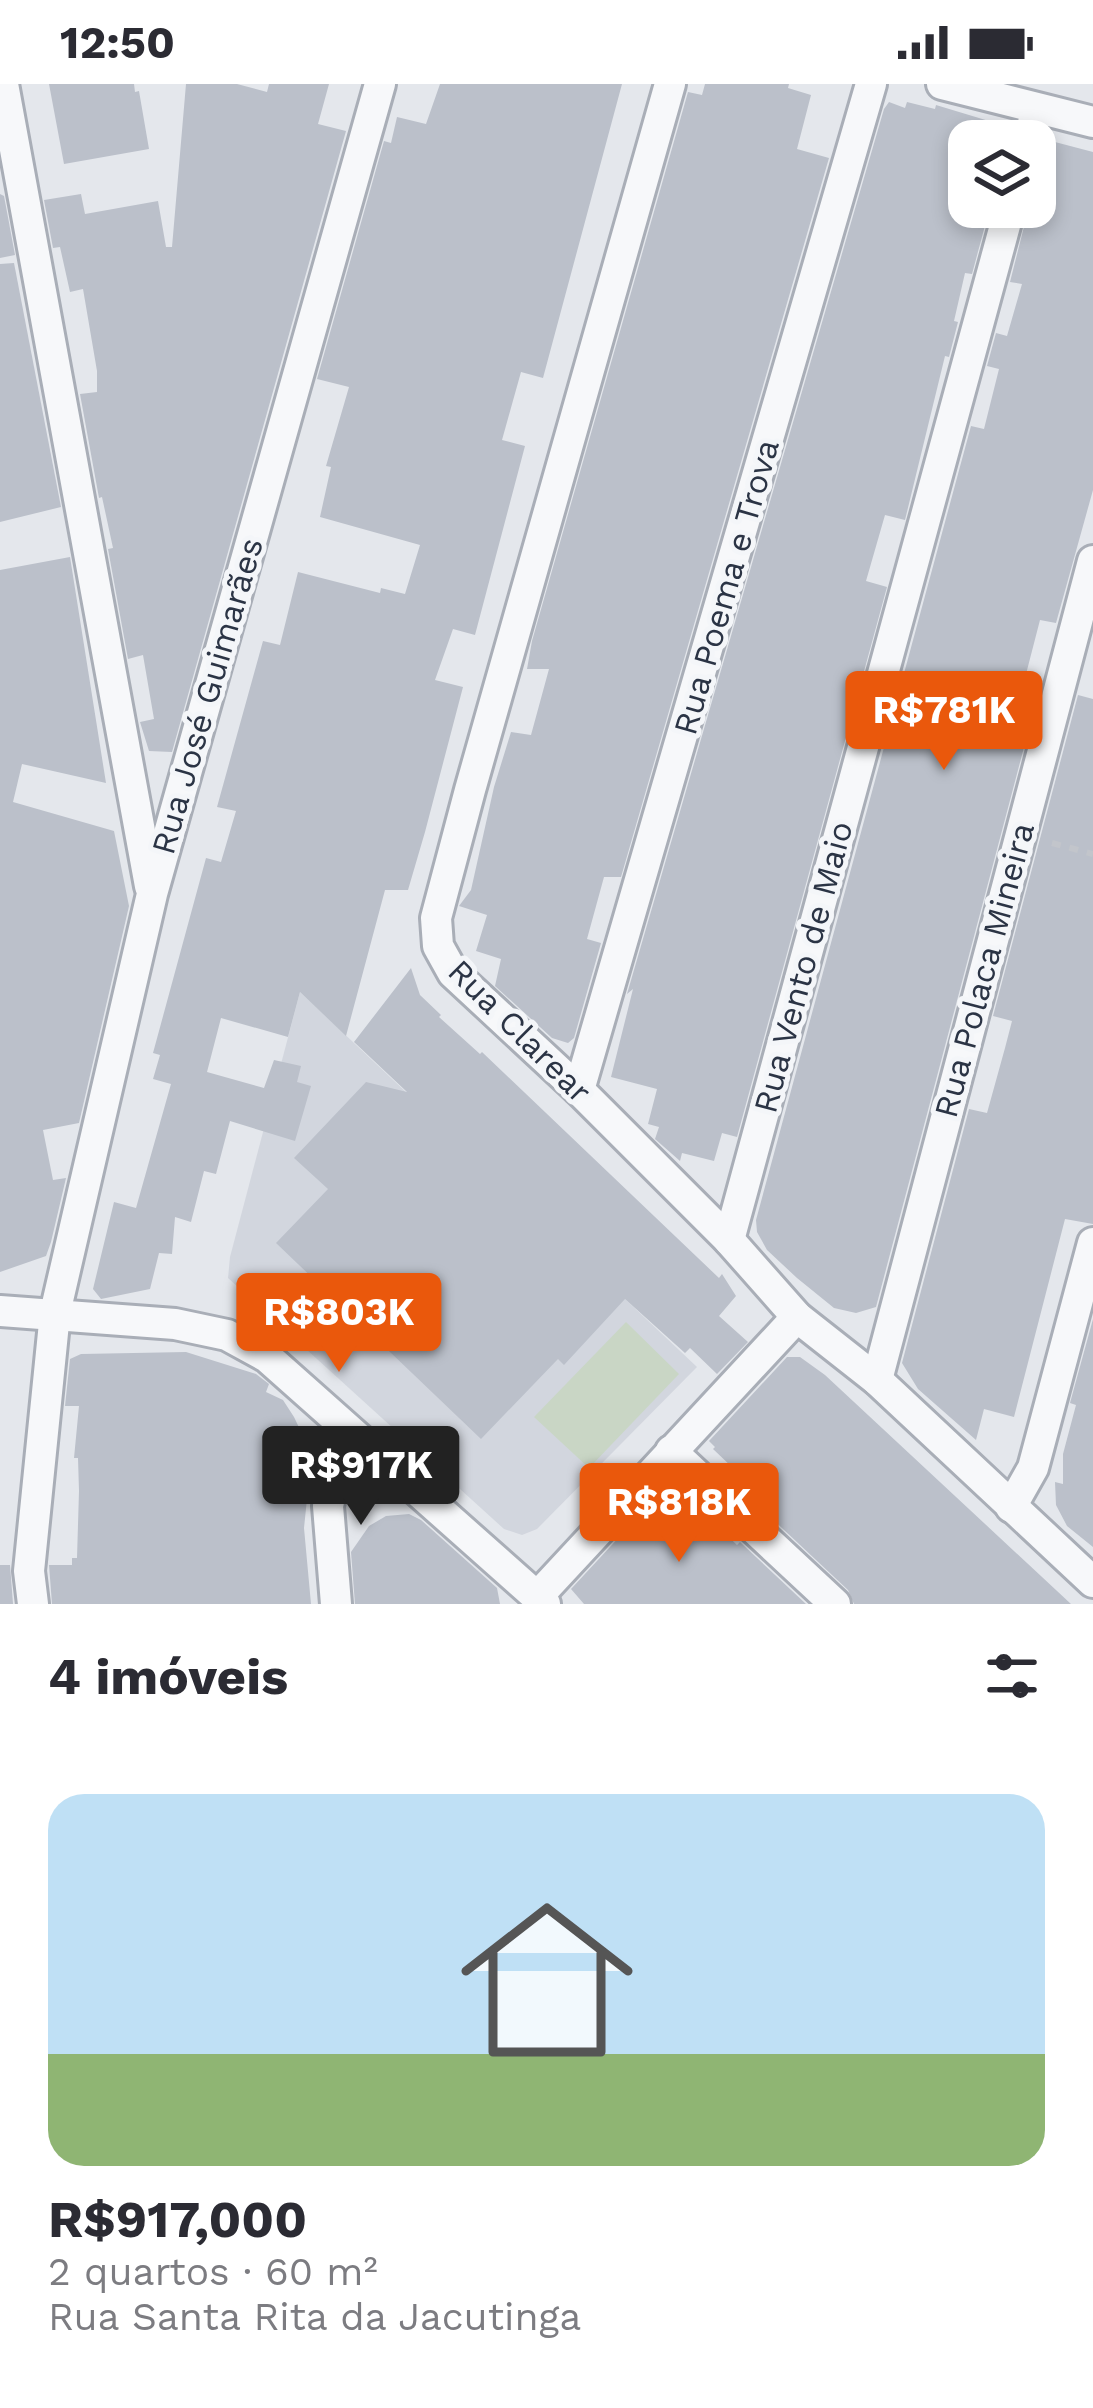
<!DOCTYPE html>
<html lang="pt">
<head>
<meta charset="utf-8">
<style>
  :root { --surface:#fff; --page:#f2f2f3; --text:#2b2b33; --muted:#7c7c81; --accent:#ea580c }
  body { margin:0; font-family:"Work Sans",sans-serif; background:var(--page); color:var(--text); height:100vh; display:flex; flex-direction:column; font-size:45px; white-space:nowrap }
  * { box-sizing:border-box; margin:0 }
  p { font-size:39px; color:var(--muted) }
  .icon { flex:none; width:66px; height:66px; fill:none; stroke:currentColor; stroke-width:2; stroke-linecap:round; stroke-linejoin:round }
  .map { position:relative; height:1520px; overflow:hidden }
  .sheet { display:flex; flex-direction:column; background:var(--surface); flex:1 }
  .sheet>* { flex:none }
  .fabs { position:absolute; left:948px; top:36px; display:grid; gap:24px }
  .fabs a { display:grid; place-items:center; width:108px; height:108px; border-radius:24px; background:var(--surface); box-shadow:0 6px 18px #0003; font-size:60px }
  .price { position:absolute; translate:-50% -102px; padding:0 27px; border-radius:12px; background:var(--accent); color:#fff; font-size:39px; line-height:78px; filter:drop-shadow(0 3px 6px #0008) }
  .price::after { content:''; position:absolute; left:50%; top:72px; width:36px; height:27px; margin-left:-18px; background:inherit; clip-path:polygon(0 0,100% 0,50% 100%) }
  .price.on { background:#222; color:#fff }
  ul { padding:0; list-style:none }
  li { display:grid; align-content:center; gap:24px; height:636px; padding:0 48px }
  li span { display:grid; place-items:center; height:372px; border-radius:36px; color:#555 }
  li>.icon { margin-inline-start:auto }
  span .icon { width:216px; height:216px; fill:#fffc; stroke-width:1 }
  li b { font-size:51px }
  h2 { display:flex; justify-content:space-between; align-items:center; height:144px; padding:0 48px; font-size:51px }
  .status { display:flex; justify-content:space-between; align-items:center; height:84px; padding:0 60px; background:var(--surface); direction:ltr }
  .status svg { height:33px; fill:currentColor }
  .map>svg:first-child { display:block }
  .built { fill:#d2d6de }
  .green { fill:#c9d6c5 }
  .building { fill:#bbc0ca }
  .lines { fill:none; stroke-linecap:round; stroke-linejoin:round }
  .street-casing { stroke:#a9aeb7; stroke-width:36 }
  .path { stroke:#c2c5cb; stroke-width:6; stroke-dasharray:9 9; stroke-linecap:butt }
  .street { stroke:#f7f8fa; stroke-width:30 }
  .labels { text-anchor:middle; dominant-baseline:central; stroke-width:10; stroke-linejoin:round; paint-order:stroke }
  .street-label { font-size:33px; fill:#2b3445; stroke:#f4f6f9 }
</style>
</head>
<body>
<div class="status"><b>12:50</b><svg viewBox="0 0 49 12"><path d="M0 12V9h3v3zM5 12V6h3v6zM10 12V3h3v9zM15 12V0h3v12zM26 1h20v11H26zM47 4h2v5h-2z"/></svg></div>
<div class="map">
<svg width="1093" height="1520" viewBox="0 0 1093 1520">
  <rect width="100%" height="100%" fill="#e4e7ec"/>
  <!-- built -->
  <path class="built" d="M300,908L697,1283L537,1445L522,1451L504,1445L228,1194L230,1173Z"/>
  <!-- green -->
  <path class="green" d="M626,1238L679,1290L589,1384L534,1333Z"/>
  <!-- building -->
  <g class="building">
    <path d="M49,0H134L135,8L139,7L149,65L64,80Z"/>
    <path d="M186,0H237L267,8L269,0H329L318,40L346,47L172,668L149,667L140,638L154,635L143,571L128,575L108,465L113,464L102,413L99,414L80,310L97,308V287L83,205L70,208L60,163L53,164L44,116L81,110L85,130L158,117L166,163H172Z"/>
    <path d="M440,0H622L543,294L521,288L502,356L525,362L475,551L453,545L435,596L463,603L425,748L408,806H385L346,952L300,908L288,953L221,934L207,988L264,1004L274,976L301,982L297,998L311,1002L295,1057L230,1037L216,1090L204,1087L191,1138L175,1133L172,1170L159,1169L150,1205L101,1215L93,1205L114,1118L136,1124L171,1000L153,995L160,971L153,969L206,774L221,778L236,727L217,723L263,557L280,561L298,488L380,509L381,504L405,510L420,461L320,433L331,383L326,382L349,303L317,295L384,57L391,59L397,33L426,40Z"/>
    <path d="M705,0H789L788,4L811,11L797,65L829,74L621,793H604L587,855L601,859L574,954L568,959L552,954L495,902L501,875L476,867L487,831L459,822L471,806L494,703L511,648L531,651L549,585H527L532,557L688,8L702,11Z"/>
    <path d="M889,18L905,24L907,18L935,25L936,21L1012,44L1009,57H969V123H990L972,190L965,189L954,237L958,238L949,273L945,272L905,436L885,431L866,497L887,503L737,1053L722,1049L714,1077L682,1069L680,1077L655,1055L659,1043L648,1040L657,1005L611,993L633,905L627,910L884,25Z"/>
    <path d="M1055,58L1093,68V406L1056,539L1040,536L1025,594L1041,599L876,1223L856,1229L834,1224L797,1194L767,1166L757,1148L756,1136L971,342L984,345L999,285L987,282L996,249L1007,252L1022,200L1010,198L1029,123H1035V78Z"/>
    <path d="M0,110L4,112L15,171L0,174Z"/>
    <path d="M14,179L61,423L0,438V180Z"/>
    <path d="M70,473L106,699L22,680L13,718L114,747L129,822L79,1039L43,1046L53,1096L66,1094L51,1158L46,1172L0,1188V486Z"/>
    <path d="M1078,611L1093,615V1140L1065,1135L1014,1333L984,1325L976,1356L918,1305L902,1279L969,1025L987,1029L1005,964L1012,937L993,932Z"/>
    <path d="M411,884L420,911L441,931L439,933L480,970L482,968L719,1194L722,1190L736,1212L719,1232L748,1258L717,1290L690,1264L685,1269L625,1215L564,1281L558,1275L481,1355L276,1159L328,1105L294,1074L366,998L407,1008L354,958Z"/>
    <path d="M1093,1235V1463L1067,1442L1056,1421L1055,1398L1063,1400V1370L1076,1321L1070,1319Z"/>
    <path d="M186,1268L256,1290L269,1300L266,1308L283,1316L294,1333L304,1354L310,1386L304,1444L311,1520H52L49,1481H72V1474H77L79,1407L78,1374H74L79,1322H65L70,1275L81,1270Z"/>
    <path d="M787,1273H800L825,1291L1071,1520H854L848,1506L767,1430L773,1422L713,1365L715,1363L709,1357Z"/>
    <path d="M661,1408L689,1428L692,1424L714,1439L737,1461L740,1458L806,1520H584L571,1505Z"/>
    <path d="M409,1430L421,1436L497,1504L500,1520H355L351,1468L369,1442L386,1432Z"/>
    <path d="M0,1481H10L13,1520H0Z"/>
  </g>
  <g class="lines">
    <defs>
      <g id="street">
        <path d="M3,0L150,802"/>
        <path d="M670,0L470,706L436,834L438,862L453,889L579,1006L729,1156L797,1233L877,1296L1093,1498"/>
        <path d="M942,0L1093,38"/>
        <path d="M1028,57L1037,25"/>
        <path d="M579,1006L871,0"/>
        <path d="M729,1156L1010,123"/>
        <path d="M0,1227L175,1240L227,1251L267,1273L545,1520"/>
        <path d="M877,1296L1093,477"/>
        <path d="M671,1367L835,1520"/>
        <path d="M1011,1423L1033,1384L1093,1159"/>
        <path d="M537,1513L797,1233"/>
        <path d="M33,1520L29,1487L55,1229L152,810L380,0"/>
        <path d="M336,1520L328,1422L333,1399L367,1360"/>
      </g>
    </defs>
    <!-- street casing -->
    <use href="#street" class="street-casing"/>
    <!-- path -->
    <path class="path" d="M1052,759L1093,770"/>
    <!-- street -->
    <use href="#street" class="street"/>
  </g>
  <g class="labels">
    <!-- street labels -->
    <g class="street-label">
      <text transform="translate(726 503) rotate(-74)">Rua Poema e Trova</text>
      <text transform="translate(207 612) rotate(-74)">Rua José Guimarães</text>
      <text transform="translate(803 883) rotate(-75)">Rua Vento de Maio</text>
      <text transform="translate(984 886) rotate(-75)">Rua Polaca Mineira</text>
      <text transform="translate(520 947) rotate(45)">Rua Clarear</text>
    </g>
  </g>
</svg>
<div class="fabs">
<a><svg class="icon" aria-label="layers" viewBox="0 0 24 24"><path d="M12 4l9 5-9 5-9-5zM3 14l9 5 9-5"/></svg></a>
</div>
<b class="price" style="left:944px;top:689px">R$781K</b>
<b class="price" style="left:339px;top:1291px">R$803K</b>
<b class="price on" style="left:361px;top:1444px">R$917K</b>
<b class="price" style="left:679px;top:1481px">R$818K</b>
</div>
<section class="sheet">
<h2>4 imóveis<svg class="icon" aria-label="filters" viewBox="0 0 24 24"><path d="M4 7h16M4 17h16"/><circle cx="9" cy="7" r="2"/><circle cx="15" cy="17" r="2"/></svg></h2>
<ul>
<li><span style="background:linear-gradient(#bfe0f5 70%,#8fb573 0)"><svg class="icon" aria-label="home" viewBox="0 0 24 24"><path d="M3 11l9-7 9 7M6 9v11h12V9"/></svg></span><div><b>R$917,000</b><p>2 quartos · 60 m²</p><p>Rua Santa Rita da Jacutinga</p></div></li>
</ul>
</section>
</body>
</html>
